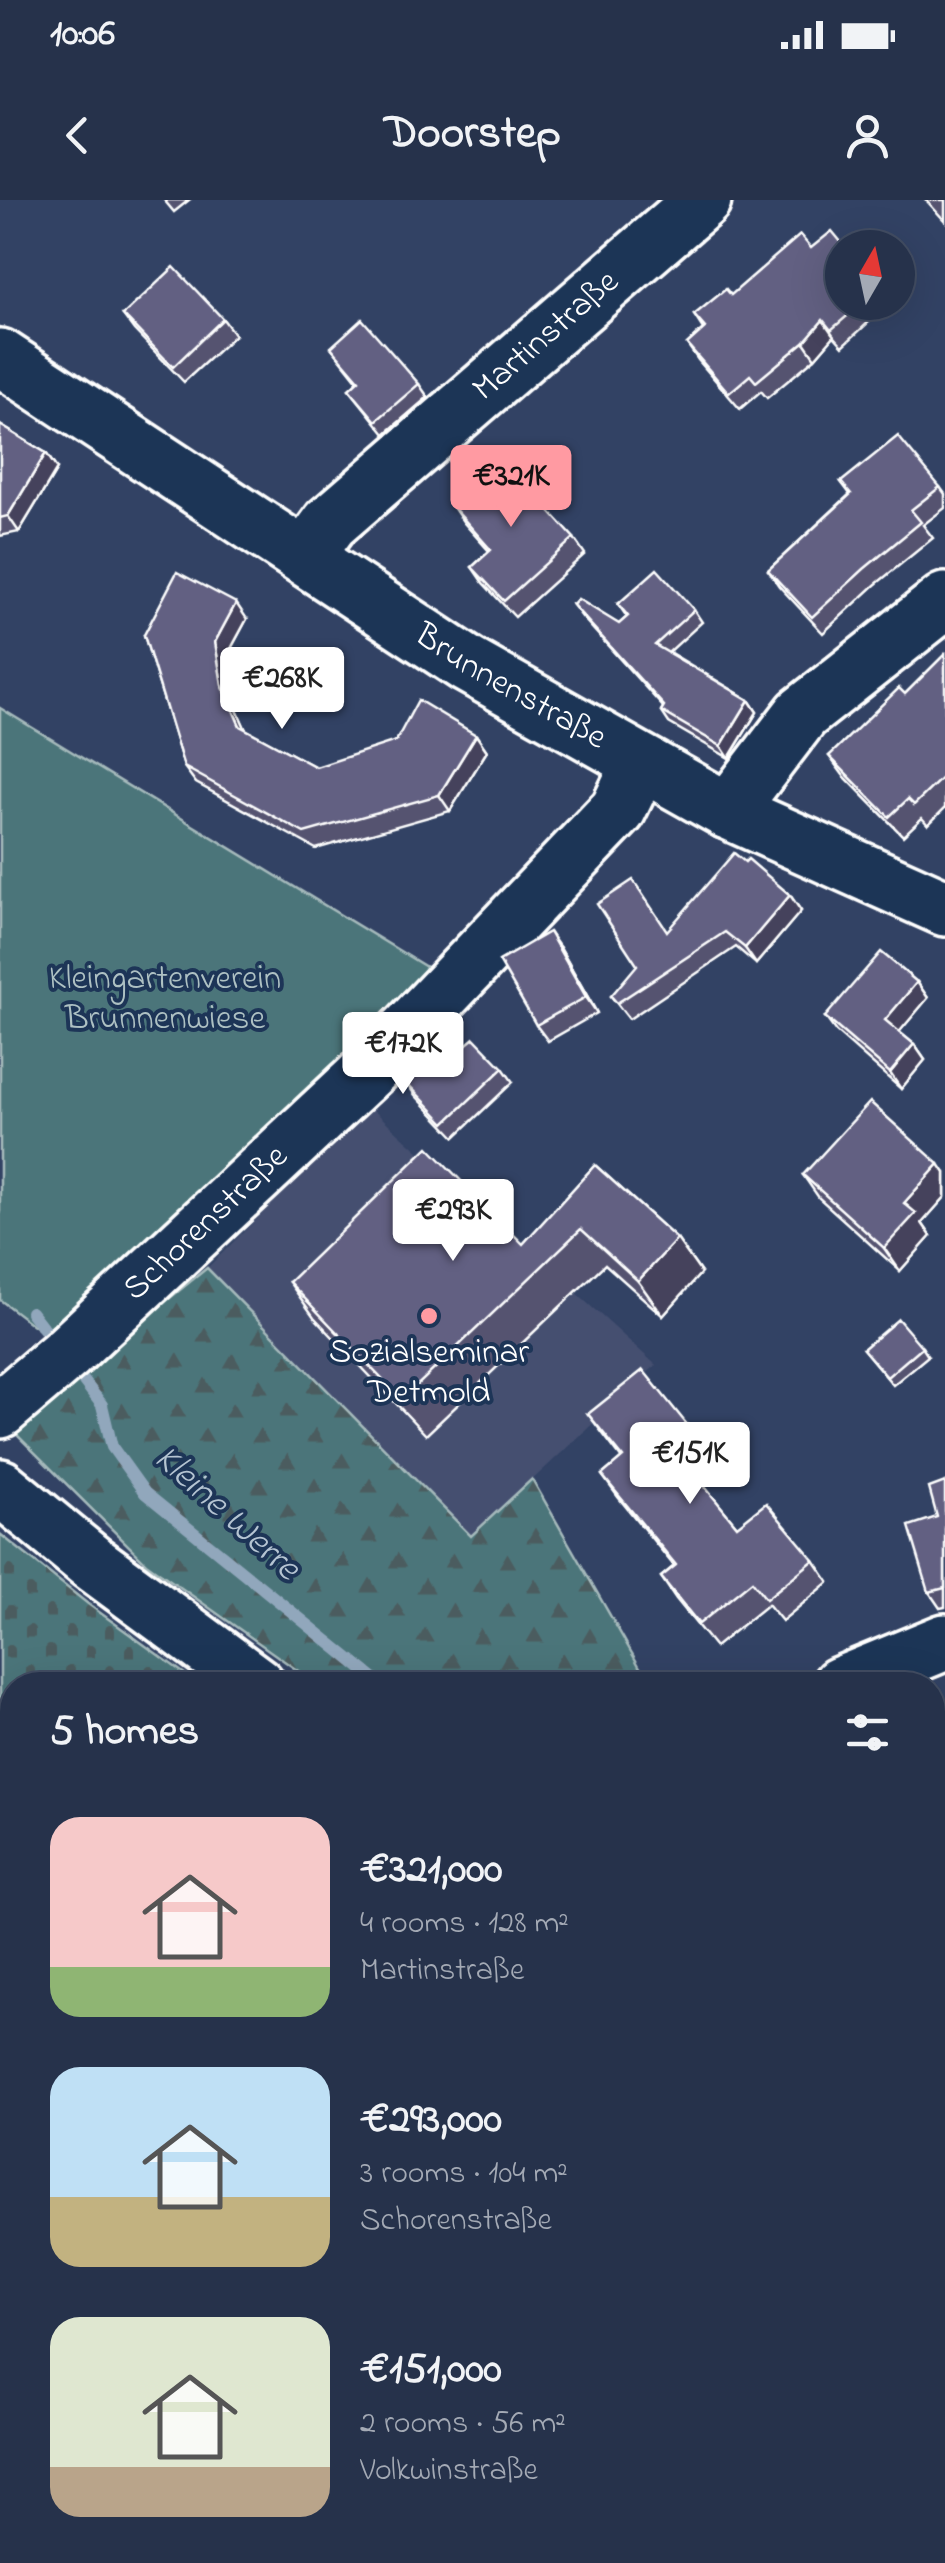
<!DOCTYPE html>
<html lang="en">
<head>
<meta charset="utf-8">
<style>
  :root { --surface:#26324b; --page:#323e55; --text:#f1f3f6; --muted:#a4aab5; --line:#424d63; --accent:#ff9aa2 }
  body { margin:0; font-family:"Indie Flower",sans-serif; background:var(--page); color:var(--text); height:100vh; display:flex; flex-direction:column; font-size:38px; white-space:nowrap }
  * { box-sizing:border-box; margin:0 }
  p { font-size:32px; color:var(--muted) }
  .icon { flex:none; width:55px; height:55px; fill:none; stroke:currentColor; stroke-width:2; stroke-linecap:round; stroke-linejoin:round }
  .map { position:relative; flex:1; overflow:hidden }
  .sheet { position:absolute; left:0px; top:1472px; width:945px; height:892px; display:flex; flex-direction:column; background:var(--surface); border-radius:40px 40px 0 0; box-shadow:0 10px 40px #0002,0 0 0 2px var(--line) }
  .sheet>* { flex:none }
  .needle { width:65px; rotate:9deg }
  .tools { position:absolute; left:825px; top:30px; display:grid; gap:20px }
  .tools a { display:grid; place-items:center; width:90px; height:90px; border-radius:50%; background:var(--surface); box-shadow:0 10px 40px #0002,0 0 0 2px var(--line); font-size:50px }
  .price { position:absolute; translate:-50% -85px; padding:0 22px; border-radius:10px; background:#fff; color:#222; font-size:32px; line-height:65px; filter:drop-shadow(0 2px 5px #0008) }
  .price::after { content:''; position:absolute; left:50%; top:60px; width:30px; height:22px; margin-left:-15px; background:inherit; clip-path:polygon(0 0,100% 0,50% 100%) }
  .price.active { background:var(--accent); color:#111 }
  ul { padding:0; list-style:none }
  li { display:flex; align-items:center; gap:30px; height:250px; padding:0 50px }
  li span { display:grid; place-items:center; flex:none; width:280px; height:200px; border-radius:30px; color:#555 }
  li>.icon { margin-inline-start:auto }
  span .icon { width:120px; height:120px; fill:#fffc; stroke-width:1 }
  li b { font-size:42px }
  h2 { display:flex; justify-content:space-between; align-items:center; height:120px; padding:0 50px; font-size:42px }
  .status { display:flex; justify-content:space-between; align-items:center; height:70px; padding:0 50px; background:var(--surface); direction:ltr }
  .status svg { height:28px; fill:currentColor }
  header { display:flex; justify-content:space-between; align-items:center; height:130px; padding:0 50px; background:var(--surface); font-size:45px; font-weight:800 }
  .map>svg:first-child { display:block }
  .built { fill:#444f70 }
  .forest { fill:url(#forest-firs); stroke:#a6babc; stroke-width:2.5 }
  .cemetery { fill:url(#cemetery-stones); stroke:#a6babc; stroke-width:2.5 }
  .garden { fill:#4c757a; stroke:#a6babc; stroke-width:2.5 }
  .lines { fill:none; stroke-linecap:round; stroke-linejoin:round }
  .stream { stroke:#91a7bc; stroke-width:12 }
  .minor-casing { stroke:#fff; stroke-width:62 }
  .minor { stroke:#1d3557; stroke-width:55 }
  .wall { fill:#545370; stroke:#fff; stroke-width:2.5 }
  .shaded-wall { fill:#45435b; stroke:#fff; stroke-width:2.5 }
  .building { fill:#626082; stroke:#fff; stroke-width:2.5 }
  .poi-dot { fill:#ff9aa2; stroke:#1d3557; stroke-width:4 }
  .labels { text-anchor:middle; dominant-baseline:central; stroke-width:8; stroke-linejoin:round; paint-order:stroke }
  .street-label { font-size:35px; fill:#fff; stroke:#1d3557 }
  .park-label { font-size:35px; fill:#aec1c3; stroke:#1d3557 }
  .poi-label { font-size:35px; fill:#fff; stroke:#1d3557 }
  .water-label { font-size:38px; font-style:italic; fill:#b5c4d2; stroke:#1d3557 }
</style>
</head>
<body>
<div class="status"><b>10:06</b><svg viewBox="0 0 49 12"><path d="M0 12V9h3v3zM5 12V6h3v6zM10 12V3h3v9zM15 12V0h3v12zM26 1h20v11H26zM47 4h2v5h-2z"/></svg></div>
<header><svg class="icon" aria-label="back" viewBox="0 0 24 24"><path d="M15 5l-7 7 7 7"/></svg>Doorstep<svg class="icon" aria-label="person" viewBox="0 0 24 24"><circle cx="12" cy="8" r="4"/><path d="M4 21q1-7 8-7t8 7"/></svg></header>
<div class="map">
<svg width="945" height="2363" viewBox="0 0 945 2363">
  <defs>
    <pattern id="forest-firs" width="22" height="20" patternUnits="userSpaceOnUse" patternTransform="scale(2.5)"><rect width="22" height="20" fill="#4c757a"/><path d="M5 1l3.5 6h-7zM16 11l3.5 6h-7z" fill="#4c5c5e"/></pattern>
    <pattern id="cemetery-stones" width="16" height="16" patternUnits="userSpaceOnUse" patternTransform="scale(2.5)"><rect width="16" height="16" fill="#4c757a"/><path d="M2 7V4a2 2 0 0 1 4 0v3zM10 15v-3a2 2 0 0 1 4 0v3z" fill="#4c5c5e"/></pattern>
  </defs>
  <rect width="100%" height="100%" fill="#324264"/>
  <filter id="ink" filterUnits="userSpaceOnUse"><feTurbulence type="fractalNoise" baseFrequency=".01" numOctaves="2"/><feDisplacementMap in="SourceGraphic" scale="20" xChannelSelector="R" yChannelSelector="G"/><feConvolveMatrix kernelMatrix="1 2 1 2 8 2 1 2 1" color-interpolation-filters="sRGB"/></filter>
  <g filter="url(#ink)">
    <!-- built -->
    <path class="built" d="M370,907L656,1165L472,1336L207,1068Z"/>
    <!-- forest -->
    <g class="forest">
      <path d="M207,1068L471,1336L532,1279L650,1485H318L146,1363L10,1228Z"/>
      <path d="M932,1667L945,1683V1991L932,1974Z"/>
      <path d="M0,2097L12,2106V2352H359L374,2363H0Z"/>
    </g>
    <!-- cemetery -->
    <g class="cemetery">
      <path d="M0,1334L88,1404L200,1485H12V2028L0,2019Z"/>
      <path d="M933,2015L945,2031V2363H492L477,2353L932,2352Z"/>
    </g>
    <!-- garden -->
    <path class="garden" d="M0,508L431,770L50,1138L0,1100Z"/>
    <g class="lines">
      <!-- stream -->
      <g class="stream">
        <path d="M31,1112L58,1147"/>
        <path d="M73,1167L102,1205L112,1247L145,1293L382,1485"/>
        <path d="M932,1786L945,1788"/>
      </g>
      <defs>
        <g id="minor">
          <path id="s1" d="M0,157L468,465L728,611L945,708"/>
          <path id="s2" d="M305,357L330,323L703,0"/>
          <path d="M728,611L802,514L945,401"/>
          <path id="s3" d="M0,1210L68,1152L371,869L618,610L640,565"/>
          <path d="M0,1287L91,1362L257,1485"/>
          <path d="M840,1485L945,1442"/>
          <path d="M0,2067L12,2075"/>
          <path d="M418,2352L433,2363"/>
        </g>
      </defs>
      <!-- minor casing -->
      <use href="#minor" class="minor-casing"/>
      <!-- minor -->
      <use href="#minor" class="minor"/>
    </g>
    <!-- wall -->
    <g class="wall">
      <path d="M164,0H189L174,12Z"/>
      <path d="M926,0H945V21Z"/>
      <path d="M731,95L842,102H877L866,112L871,120L843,146L834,136L815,158L767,198L761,191L740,209L698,160L687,144L703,129L694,115Z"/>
      <path d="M123,115L223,119L235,135L184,182L134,130Z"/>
      <path d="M331,147L419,184L428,197L385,234L349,189L358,181Z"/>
      <path d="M0,225L46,253L57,269L19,332L0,336Z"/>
      <path d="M841,282L940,287L945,294V308L923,325L933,338L875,385L823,433L779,386L768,370L850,294Z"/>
      <path d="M453,307L574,338L585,354L515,417L483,383L472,367L489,351L464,323Z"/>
      <path d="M618,404L694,410L702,422L669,452L749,500L757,512L729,558L669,523L661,511L663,507L582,417L573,405L619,424L627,417Z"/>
      <path d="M247,419L226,458L233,501L245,529L316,567L476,535L487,551L450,611L316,649L196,583L184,567L144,435Z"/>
      <path d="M945,454V608L928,625L922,618L903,636L843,575L829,556L905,494Z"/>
      <path d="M745,662L790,695L801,711L756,764L736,747L629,819L611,796Z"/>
      <path d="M560,748L597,813L548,841L536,825Z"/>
      <path d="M917,782L928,798L899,832L914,844L925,860L901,889L836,832L825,817Z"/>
      <path d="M462,848L503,868L513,882L455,937L415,895L405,881Z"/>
      <path d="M595,965L677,1039L701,1073L663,1116L605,1064L426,1235L314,1117L289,1082L523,1044Z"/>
      <path d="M945,973V997L922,1023L931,1036L900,1071L819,998L803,975Z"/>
      <path d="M922,1147L928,1156L893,1185L863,1149Z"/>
      <path d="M588,1214L697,1237L713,1259L694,1274L737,1326L814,1360L829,1382L782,1421L768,1404L715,1447L676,1399L661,1377L674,1366L618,1297L602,1275L622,1259Z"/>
      <path d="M945,1282V1407L940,1408L929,1392L937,1317Z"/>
    </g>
    <!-- shaded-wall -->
    <g class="shaded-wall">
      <path d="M823,120L834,136L815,158L804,142Z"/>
      <path d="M46,253L57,269L19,332L8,316Z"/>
      <path d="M236,403L247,419L226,458L233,501L251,541L240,526L222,485L215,442Z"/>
      <path d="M749,500L757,512L729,558L721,546Z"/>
      <path d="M476,535L487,551L450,611L439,595Z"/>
      <path d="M790,695L801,711L756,764L745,748Z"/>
      <path d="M549,732L560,748L597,813L586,797Z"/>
      <path d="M917,782L928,798L896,836L885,820Z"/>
      <path d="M914,844L925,860L901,889L890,873Z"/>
      <path d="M939,964L945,973V997L922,1023L931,1036L900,1071L884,1048L904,1003Z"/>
      <path d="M677,1039L701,1073L663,1116L638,1081Z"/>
    </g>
    <!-- building -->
    <g class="building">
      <path d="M832,31L846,48H842V102H858L860,105L831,130L823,120L804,142L756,182L750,175L729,193L687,144L705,128L694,115L726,89L731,95L800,35L811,48Z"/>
      <path d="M174,67L223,119L173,167L123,115Z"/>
      <path d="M362,119L419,184L376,221L349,189L359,180L331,147Z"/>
      <path d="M0,225L46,253L8,316L0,318Z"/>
      <path d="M898,236L940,287L911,310L921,322L864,369L812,417L768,370L851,294L841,282Z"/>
      <path d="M504,261L574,338L504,401L472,367L491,350L453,307Z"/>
      <path d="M657,369L694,410L655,445L749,500L721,546L661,511L664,506L573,405L578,399L619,424L628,416L618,404Z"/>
      <path d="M177,372L236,403L215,442L222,485L240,526L316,567L396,541L418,500L476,535L439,595L304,633L184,567L144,435Z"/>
      <path d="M945,454V575L914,605L908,599L889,617L829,556L899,488L905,494Z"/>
      <path d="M734,653L745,662L748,659L790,695L745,748L725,732L617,803L611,796L637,765L597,704L633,680L667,731Z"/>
      <path d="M549,732L586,797L536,825L499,761Z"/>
      <path d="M881,752L917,782L885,820L914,844L890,873L825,817Z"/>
      <path d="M451,837L462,848L474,838L503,868L445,923L405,881Z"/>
      <path d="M870,902L939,964L904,1003L916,1013L884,1048L803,975Z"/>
      <path d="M428,947L523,1044L595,965L677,1039L638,1081L581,1029L402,1200L289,1082Z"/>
      <path d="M898,1119L922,1147L887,1177L863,1149Z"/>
      <path d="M643,1170L697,1237L677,1253L737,1326L766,1303L814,1360L766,1399L752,1381L699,1424L661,1377L676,1365L602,1275L623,1257L588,1214Z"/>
      <path d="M945,1282V1388L929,1392L909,1326L937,1317L929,1288Z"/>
    </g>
  </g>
  <!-- markers -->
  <circle class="poi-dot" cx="429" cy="1116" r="10"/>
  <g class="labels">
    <!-- street labels -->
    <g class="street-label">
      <text stroke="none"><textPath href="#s2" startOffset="328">Martinstraße</textPath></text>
      <text stroke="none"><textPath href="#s1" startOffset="608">Brunnenstraße</textPath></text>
      <text stroke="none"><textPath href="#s3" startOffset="278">Schorenstraße</textPath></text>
    </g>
    <!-- park labels -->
    <g class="park-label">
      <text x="165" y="779">Kleingartenverein<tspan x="165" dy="40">Brunnenwiese</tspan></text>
    </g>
    <!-- poi labels -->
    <g class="poi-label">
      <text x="429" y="1153">Sozialseminar<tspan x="429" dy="40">Detmold</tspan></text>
    </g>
    <!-- water labels -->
    <g class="water-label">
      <text transform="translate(226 1314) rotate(42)">Kleine Werre</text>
    </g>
  </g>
</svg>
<div class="tools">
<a><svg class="needle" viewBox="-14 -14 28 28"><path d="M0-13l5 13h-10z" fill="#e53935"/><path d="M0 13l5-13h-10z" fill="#a4aab5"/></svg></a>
</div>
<b class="price active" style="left:511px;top:330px">€321K</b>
<b class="price" style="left:282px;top:532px">€268K</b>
<b class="price" style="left:403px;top:897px">€172K</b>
<b class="price" style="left:453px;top:1064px">€293K</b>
<b class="price" style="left:690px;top:1307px">€151K</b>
<section class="sheet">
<h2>5 homes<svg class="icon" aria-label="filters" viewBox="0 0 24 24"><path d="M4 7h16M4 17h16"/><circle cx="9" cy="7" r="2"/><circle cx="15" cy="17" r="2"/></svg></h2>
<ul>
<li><span style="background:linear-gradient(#f6c9c9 75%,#8fb573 0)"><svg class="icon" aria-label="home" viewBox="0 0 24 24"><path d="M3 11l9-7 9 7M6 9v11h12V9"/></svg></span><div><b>€321,000</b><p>4 rooms · 128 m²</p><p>Martinstraße</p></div></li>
<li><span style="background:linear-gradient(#bfe0f5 65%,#c2b280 0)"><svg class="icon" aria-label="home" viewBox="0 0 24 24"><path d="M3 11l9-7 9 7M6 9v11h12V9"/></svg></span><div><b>€293,000</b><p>3 rooms · 104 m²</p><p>Schorenstraße</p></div></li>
<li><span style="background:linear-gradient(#dfe7d0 75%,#b9a48a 0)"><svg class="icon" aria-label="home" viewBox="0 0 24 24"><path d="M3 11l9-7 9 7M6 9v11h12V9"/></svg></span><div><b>€151,000</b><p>2 rooms · 56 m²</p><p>Volkwinstraße</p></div></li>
</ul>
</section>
</div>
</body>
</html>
